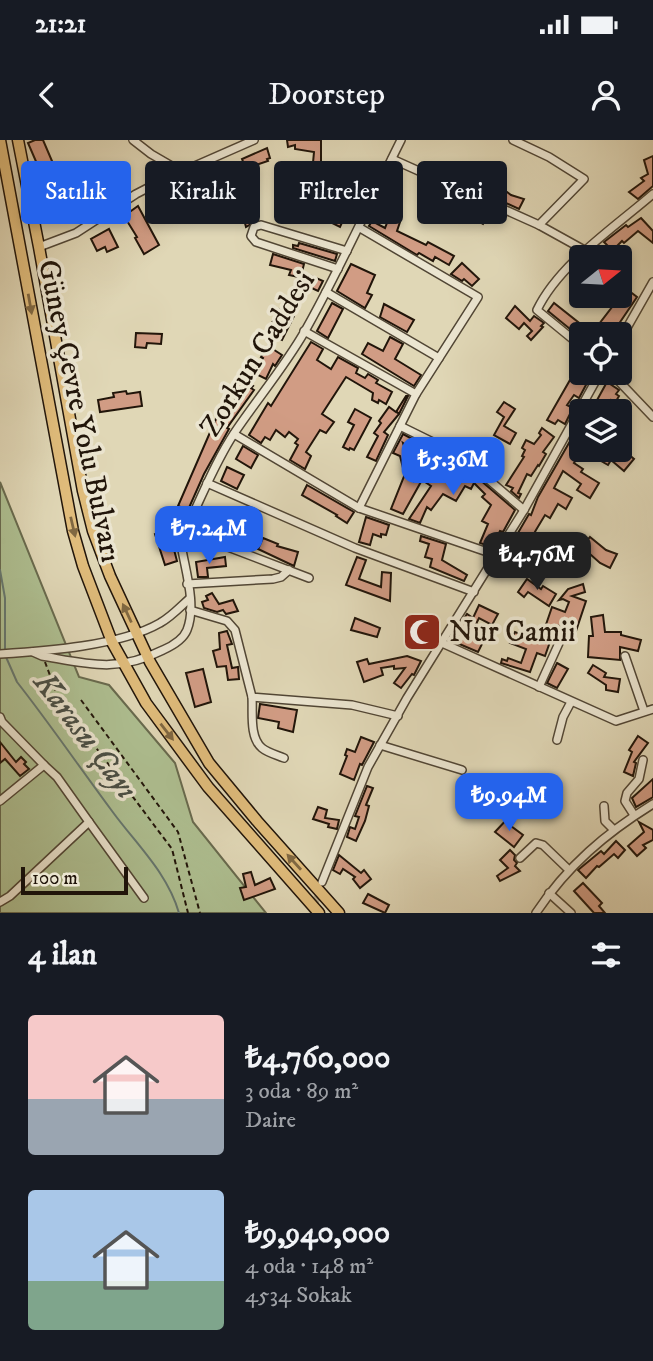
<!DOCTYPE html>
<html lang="tr">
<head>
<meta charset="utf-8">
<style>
  :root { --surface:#171b24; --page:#20242c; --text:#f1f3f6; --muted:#9ea1a6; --accent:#2563eb }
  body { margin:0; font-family:"IM FELL DW Pica",serif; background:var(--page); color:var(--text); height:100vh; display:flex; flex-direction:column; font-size:26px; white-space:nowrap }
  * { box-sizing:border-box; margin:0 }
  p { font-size:23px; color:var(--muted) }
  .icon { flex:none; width:38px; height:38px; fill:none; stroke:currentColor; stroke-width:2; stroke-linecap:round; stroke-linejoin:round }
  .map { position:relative; height:773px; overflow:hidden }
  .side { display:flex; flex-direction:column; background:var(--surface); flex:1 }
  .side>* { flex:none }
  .guide { position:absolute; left:21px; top:21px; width:612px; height:63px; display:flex; gap:14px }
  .needle { width:46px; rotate:72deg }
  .tools { position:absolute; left:569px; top:105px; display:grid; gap:14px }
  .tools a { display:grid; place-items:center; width:63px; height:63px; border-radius:7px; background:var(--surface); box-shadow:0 4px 10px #0003; font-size:35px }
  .scale { position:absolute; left:21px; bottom:18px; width:107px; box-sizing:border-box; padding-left:7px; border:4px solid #21150a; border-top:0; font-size:19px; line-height:24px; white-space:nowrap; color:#21150a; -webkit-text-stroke:5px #ebe5d0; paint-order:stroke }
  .price { position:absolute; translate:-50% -60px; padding:0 16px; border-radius:14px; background:var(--accent); color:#fff; font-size:23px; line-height:46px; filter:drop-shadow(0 2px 4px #0008) }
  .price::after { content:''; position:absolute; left:50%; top:42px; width:21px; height:16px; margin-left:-10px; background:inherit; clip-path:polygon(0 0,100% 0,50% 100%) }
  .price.selected { background:#222; color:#fff }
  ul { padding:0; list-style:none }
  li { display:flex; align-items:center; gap:21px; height:175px; padding:0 28px }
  li span { display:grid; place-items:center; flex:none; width:196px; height:140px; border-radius:7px; color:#555 }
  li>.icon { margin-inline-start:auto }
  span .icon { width:84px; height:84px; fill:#fffc; stroke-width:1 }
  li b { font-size:30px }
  h2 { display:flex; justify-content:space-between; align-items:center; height:84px; padding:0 28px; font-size:30px }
  .chip { padding:0 24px; border-radius:7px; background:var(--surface); box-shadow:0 4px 10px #0003; font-size:24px; line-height:63px }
  .chip.selected { background:var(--accent); color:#fff }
  .status { display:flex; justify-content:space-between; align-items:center; height:49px; padding:0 35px; background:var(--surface); direction:ltr }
  .status svg { height:19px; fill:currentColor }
  header { display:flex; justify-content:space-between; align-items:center; height:91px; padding:0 28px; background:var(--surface); font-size:32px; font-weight:600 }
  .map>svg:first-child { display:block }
  .green { fill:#aebf91; stroke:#686a4e; stroke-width:2 }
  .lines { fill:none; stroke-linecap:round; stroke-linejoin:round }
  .stream { stroke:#66776f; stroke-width:2 }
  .building { fill:#d19c84; stroke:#21150a; stroke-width:2 }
  .minor-tunnel { stroke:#bab094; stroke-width:7; stroke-dasharray:7 3.5; stroke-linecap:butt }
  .minor-casing { stroke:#514635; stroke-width:10 }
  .highway-casing { stroke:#21150a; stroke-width:13 }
  .path { stroke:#21150a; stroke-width:2; stroke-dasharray:5 3.5; stroke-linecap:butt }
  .minor { stroke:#ebe5d0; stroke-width:7 }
  .highway { stroke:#e0bc7b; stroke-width:10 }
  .oneway { fill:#806842 }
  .labels { text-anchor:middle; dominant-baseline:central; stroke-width:7; stroke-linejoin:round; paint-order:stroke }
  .street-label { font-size:30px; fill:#21150a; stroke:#ebe5d0 }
  .poi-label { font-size:30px; fill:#21150a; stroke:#ebe5d0; text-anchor:start }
  .water-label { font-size:32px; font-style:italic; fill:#494e45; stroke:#ebe5d0 }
</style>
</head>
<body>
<div class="status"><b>21:21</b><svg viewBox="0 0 49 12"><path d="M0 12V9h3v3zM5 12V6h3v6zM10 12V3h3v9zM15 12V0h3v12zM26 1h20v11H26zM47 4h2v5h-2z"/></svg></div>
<header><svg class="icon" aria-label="back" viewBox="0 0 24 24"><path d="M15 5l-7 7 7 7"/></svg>Doorstep<svg class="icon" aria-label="person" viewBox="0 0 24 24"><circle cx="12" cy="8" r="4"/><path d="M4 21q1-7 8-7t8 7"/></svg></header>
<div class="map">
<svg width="653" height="773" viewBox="0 0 653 773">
  <rect width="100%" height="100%" fill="#e0d7b6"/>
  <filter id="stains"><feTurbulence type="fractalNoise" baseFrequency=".00286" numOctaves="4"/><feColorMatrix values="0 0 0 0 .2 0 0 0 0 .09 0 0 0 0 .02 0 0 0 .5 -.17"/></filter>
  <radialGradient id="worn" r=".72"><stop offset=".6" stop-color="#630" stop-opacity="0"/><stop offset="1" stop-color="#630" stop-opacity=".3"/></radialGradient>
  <!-- green -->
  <path class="green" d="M0,342L79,537L109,545L175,623L193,682L266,773H0Z"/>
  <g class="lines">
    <!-- stream -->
    <g class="stream">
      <path d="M0,430L5,458V512"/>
      <path d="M6,517L17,542C50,584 80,628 112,671C136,704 167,732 179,773"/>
    </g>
  </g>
  <!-- building -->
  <g class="building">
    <path d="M35,0H43L67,56L60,59L54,44L47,47L28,3Z"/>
    <path d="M287,0H321V24L313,23L314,12L295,9V5L288,7Z"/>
    <path d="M267,8L270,18L267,19L268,21L253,26L256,36L241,41L238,33L224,39L226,45L219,47L211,29L224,23L226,30L244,24L242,19Z"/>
    <path d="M653,16V46L638,59L629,52L644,41L641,38L648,34L644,20Z"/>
    <path d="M332,28L361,42L340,87L310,72Z"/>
    <path d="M178,47L184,62L169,68L163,53Z"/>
    <path d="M503,49L511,55L524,59L519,69L495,58Z"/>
    <path d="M244,50L246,57L250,56L258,80L246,87L237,52Z"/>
    <path d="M445,57L460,64L463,58L489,72L483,84L453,68L451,71L441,66Z"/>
    <path d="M138,66L159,105L144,114L135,98L137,97L124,76Z"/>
    <path d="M390,75L401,79L397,91L426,105L428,102L454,116L449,125L435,117L433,121L419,113L417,115L369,86L372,81L385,88Z"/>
    <path d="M641,78L653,91V103L638,91L624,103L622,101L611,112L613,114L610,117H596L607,105L604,102L626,85L628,87Z"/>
    <path d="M109,89L118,107L107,112L105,107L97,111L91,99Z"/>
    <path d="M299,103L337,114L335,121L293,108V105L298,106Z"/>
    <path d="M273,114L304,124L302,132L323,141L318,151L305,145L308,139L289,135L291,130L270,125Z"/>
    <path d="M462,123L479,139L472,146L464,139L462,141L451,134Z"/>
    <path d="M351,124L375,135L367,153L372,155L365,168L337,151Z"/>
    <path d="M620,144L637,157L612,194H581V198L548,171L554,163L592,193L622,154L620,152Z"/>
    <path d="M332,163L343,169L328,198L317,191Z"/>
    <path d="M384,164L414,180L407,192L380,177Z"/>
    <path d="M515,166L530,181L534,176L544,183L541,186L543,187L531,200L527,196L532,191L524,183L519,189L506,178Z"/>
    <path d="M279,169L292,173L291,175L294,176L282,200L267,193Z"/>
    <path d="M136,193L162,194L161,204L147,203L146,208L135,207Z"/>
    <path d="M390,197L403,204L395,219L421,235L414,246L362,214L368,203L383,211Z"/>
    <path d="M311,202L323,209L317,220L331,229L338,217L358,228L356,233L365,238L368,234L378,240L376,243L392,252L386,264L379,260L378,263L372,260L373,253L346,237L322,274L334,282L326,293L320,290L306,312L311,316L305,329L290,320L298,305L295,303L298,299L289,292L285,297L276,290L270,300L265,297L261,303L249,295L268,263L271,266Z"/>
    <path d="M268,206L282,215L275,226L273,224L266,239L256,234L263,218L261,217Z"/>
    <path d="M240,238L253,246L251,248L254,250L227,288L229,289L204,334L188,370L178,366L218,274L223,266L229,270L237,257L231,253Z"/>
    <path d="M570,240L581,243L583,240L587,243L579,258L574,255L567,265L573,268L565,284L558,280L555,284L547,280Z"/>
    <path d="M607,242L619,250L616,254L619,256L615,263L611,260L604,271H591Z"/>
    <path d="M126,251L127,254L140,252L142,266L100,272L98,260L114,257L113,253Z"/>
    <path d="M406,256H408L399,274L397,272L399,274L384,292L388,295L376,321L367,317L378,296L374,293L381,283L379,281L389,267L396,272Z"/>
    <path d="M504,262L515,269L504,286L516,293L510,304L494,295L504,277L497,272Z"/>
    <path d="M355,269L371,278L354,310L350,308L349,310L343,307L354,285L348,282Z"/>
    <path d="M581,282V313L574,323L583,329L581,332L599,343L590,358L577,350L581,344L563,331L554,348L572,358L566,369L558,364L550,378L545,375L536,390L527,406L530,408L529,410L538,415L532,426L513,414L521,401L515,398L529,374L531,375L538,357Z"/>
    <path d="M542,288L554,297L543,312L546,314L539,326L538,325L531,336L527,334L518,353L521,354L519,358L511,351L513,348L506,345L524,317L522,316L525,310L522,308L526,300L534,304L541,295L539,293Z"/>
    <path d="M403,294L433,310L427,320L403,303L410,326L403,328L400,316L393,313Z"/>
    <path d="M243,306L258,315L251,328L236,319Z"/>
    <path d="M582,310H623L634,319L624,331L611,320L608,325Z"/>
    <path d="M440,316L450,323L442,335L457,344L465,331L479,339L515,370L503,392L500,391L492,407L480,403L488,384L482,381L491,365L482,357L485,354L474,343L471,349L465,346L456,361L443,354L431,370L427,367L420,383L409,379L431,346L422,340L403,374L391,369L405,334L413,338L414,341L426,322L432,326Z"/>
    <path d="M227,327L244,335L237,349L221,341Z"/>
    <path d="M307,345L354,372L347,383L336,376L337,375L302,355Z"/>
    <path d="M366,377L389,385L386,395L381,394V397L373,394L370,405L359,402Z"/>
    <path d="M175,386L177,393L175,401L172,402L177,421L165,425L155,394Z"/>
    <path d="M421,396L446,404L442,420L467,435L464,441L430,427L432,419L425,417L429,404L420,401Z"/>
    <path d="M590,397L606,410L617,414L610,428L600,423L582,407Z"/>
    <path d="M263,398L278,404L277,406L298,412L294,426L258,409Z"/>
    <path d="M225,417L226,426L207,428L208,437H198L196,422Z"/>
    <path d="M357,417L366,420L359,439L381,447L382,432L391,433L390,461L346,445Z"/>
    <path d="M527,439L541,449L543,446L556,454L549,466L528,452L524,457L518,452Z"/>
    <path d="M583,444L585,452L572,456L586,461L576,491L556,485L545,516L537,513L530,532L501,523L502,519L507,521L508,518L521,523L526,509L510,503L515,492L540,502L552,467L565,472L569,462L563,459L559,460L568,449Z"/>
    <path d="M212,453L219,464L233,460L238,471L226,474L223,470L217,472L204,468L202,462L208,460L206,456Z"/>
    <path d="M479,465L498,474L492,485L479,478L470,496L483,502L478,512L450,500L467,474L473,478Z"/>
    <path d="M603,475L605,492H621V495L641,500L638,511L620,507V520L588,517L589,496H593L591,477Z"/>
    <path d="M355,478L380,488L377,497L351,490Z"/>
    <path d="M227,491L232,504L227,505L232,528L238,527L239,539L228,540L226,526L217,527L213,511L220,509L219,493Z"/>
    <path d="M407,516L421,521L414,535L412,534L401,548L394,543L405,528L394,529V526L381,528L383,535L364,542L357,522L367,519L369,524Z"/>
    <path d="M557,523L568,529L557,548L547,543Z"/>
    <path d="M593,525L606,533L604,537L620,539L618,552L606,550V545L588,533Z"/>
    <path d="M203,529L211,562L195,567L186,533Z"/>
    <path d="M260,564L297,570L293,592L278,588L279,582L258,578Z"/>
    <path d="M638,596L648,603L634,622L636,623L633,636L624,632L632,612L629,610Z"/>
    <path d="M361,597L374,602L362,625L360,624L354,640L340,634L347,616L345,615L347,609L355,612Z"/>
    <path d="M0,602L16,622L21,617L26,622L24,624L29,629L20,636L5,619L0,623Z"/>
    <path d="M653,639V657L636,667L632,658Z"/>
    <path d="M367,646L373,648L366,665L369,666L365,681L356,701L347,697L350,687L355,689L359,677L355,676Z"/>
    <path d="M318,667L327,670L325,678L339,680L337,689L328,687L329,684L313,679Z"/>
    <path d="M508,678L514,682L511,686L523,695L514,707L495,692Z"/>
    <path d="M639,682L653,690V700L643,705L646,708L637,716L628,706L644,692Z"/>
    <path d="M616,701L625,710L618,718L614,714L599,727L597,726L586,738L578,730L601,711L604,714Z"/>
    <path d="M510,710L515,715L514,720L517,723L515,726L520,731L500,741L497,736L508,728L500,720Z"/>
    <path d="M339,715L361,733L364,730L371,739L360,748L353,739L355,737L343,729L340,734L333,730Z"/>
    <path d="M251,732L255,745L270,738L275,749L244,760L240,748L246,747L243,734Z"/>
    <path d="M583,743L602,763L599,766L605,773H594L574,751Z"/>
    <path d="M368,754L389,765L385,773L363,763Z"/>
  </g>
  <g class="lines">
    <!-- minor-tunnel -->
    <path class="minor-tunnel" d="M312,773L322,742"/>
    <defs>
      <g id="minor">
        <path d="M133,0L151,14L182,32"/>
        <path d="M513,0L549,17L584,39L539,85"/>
        <path d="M392,19L539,85L586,111"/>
        <path d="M39,107L76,93L136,54L165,39L254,0"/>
        <path d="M338,129L256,102L251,96L254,87L261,85L347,111"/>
        <path d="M326,152L439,218"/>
        <path d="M304,191L416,254"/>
        <path d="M620,200L653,142"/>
        <path d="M581,206L537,170C559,124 615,87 653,54"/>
        <path d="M611,233L653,277"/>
        <path d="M400,286L461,316L524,370"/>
        <path d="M234,294L359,368L496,415"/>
        <path d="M207,343L355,408L474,452"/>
        <path d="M359,368L416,254L478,157L360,88"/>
        <path d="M186,391L309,438"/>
        <path d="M187,444L273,439L281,437L289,430"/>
        <path d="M190,470L227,481L235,490L252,557L352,565L398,576"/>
        <path d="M442,503L616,581L653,569"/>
        <path d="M33,512L42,516C89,524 117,533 163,510C172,506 183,500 187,490C197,465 185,430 181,404L182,397C200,362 213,325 235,292C258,258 285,226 305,191C340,129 369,64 401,0"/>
        <path d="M0,514C46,511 120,506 160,483C171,477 180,467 189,459"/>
        <path d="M625,516L644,571"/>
        <path d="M539,547L559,503"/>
        <path d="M252,557C253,572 249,597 262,608C268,613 277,615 284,618"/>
        <path d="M0,577L2,582L44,625"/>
        <path d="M557,600L563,577L571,562"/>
        <path d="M380,605L462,630"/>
        <path d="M0,661L44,625L57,637L89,682"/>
        <path d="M604,666L605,681L613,689"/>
        <path d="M634,675L625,661L627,653L639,639L643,620"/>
        <path d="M520,718L536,703L543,705L569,730"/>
        <path d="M322,742L368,627L407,558L524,370L600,233"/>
        <path d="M549,753L571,773"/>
        <path d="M0,762L10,756L89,682L144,758"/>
        <path d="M536,773C567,726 606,693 653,664"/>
      </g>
      <g id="highway">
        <path d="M0,0L73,391L83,426L112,502L146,563L208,647L319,773"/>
        <path d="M18,0L39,107L83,351L93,391L110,436L150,522L209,623L257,681L339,773"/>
      </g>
    </defs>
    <!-- minor casing -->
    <use href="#minor" class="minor-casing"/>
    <!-- highway casing -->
    <use href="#highway" class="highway-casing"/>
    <!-- path -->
    <g class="path">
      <path d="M45,522L58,557L172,709L188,773"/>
      <path d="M81,560L178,692L200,773"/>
    </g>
    <!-- minor -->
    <use href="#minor" class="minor"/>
    <!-- highway -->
    <use href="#highway" class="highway"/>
  </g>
  <!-- one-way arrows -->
  <defs><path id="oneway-solid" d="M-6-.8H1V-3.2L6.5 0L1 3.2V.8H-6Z" transform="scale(1.75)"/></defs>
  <g class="oneway">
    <use href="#oneway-solid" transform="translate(30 164) rotate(80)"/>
    <use href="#oneway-solid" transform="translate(73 387) rotate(77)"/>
    <use href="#oneway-solid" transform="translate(127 473) rotate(-115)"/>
    <use href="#oneway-solid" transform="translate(167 592) rotate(52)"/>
    <use href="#oneway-solid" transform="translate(294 722) rotate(-132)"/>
  </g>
  <!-- icons -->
  <defs>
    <symbol id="mosque-square" viewBox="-11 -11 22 22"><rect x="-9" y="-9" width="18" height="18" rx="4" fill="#8f2418" stroke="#ebe5d0"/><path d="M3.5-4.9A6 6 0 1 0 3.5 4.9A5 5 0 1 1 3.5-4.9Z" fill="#fff"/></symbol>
  </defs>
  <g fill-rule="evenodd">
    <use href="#mosque-square" x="400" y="470" width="44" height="44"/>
  </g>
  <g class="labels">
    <!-- street labels -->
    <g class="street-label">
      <text transform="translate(258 214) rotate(-58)">Zorkun Caddesi</text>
      <text transform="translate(79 271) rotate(78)">Güney Çevre Yolu Bulvarı</text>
    </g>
    <!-- poi labels -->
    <g class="poi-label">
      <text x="449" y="492">Nur Camii</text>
    </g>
    <!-- water labels -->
    <g class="water-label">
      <text transform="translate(85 596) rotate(53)">Karasu Çayı</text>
    </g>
  </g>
  <rect width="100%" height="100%" filter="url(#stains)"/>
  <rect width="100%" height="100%" fill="url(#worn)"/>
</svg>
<div class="tools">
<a><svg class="needle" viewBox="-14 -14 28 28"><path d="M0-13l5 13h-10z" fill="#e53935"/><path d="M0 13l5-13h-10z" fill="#9ea1a6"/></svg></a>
<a><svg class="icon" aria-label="locate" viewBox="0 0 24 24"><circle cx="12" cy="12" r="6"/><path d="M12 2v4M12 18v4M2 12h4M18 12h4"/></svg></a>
<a><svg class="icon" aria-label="layers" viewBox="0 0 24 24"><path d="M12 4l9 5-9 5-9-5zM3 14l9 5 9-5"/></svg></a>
</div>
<div class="scale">100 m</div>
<b class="price" style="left:453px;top:357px">₺5.36M</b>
<b class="price" style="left:209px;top:426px">₺7.24M</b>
<b class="price selected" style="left:537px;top:452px">₺4.76M</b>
<b class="price" style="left:509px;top:693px">₺9.94M</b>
<div class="guide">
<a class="chip selected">Satılık</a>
<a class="chip">Kiralık</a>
<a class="chip">Filtreler</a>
<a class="chip">Yeni</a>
</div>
</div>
<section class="side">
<h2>4 ilan<svg class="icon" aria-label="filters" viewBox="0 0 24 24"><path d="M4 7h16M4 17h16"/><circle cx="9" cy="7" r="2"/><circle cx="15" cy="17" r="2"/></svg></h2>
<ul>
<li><span style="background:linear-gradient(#f6c9c9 60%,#9aa5b1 0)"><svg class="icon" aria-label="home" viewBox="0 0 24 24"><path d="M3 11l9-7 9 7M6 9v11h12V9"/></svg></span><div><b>₺4,760,000</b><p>3 oda · 89 m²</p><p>Daire</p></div></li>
<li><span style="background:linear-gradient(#a9c7e8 65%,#7fa58c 0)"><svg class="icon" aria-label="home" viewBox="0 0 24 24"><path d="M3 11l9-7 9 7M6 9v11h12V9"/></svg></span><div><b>₺9,940,000</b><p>4 oda · 148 m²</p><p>4534 Sokak</p></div></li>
</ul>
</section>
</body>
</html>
